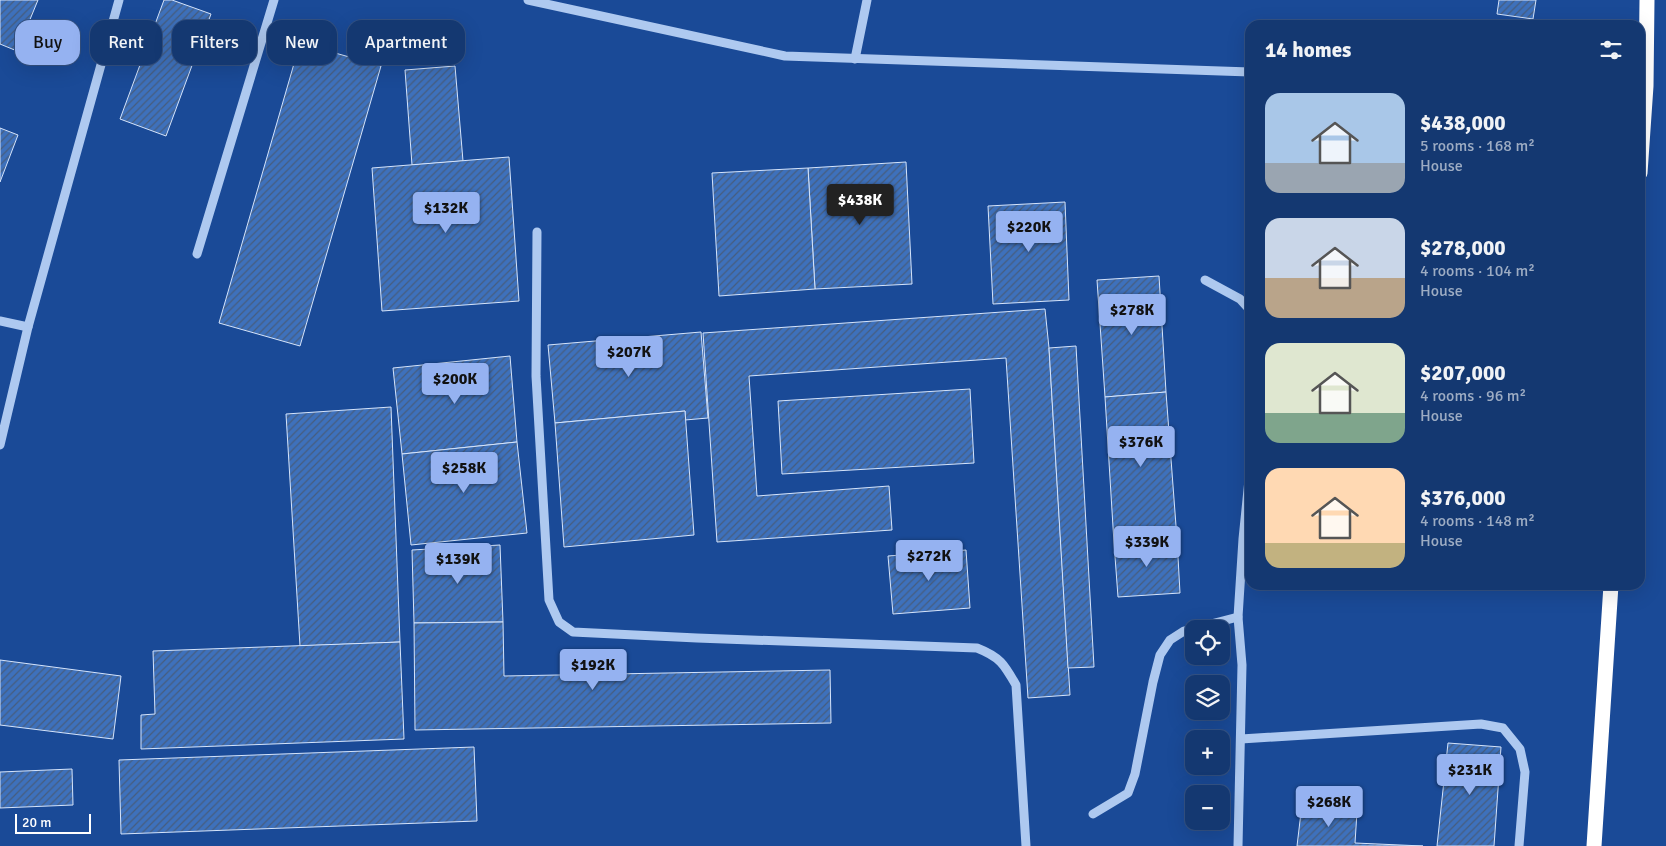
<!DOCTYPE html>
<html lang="en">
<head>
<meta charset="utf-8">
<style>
  :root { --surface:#143871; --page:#214379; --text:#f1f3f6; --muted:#9dacc3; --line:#335284; --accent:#95b2f1 }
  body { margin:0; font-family:Signika,sans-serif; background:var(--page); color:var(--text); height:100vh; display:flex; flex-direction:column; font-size:19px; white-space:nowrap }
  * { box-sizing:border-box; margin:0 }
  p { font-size:16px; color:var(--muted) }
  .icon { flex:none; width:28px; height:28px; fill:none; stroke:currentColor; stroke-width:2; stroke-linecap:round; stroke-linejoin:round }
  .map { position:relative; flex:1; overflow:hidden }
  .sheet { position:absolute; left:1245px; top:20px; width:400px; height:570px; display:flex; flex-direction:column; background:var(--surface); border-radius:15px; box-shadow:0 5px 20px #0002,0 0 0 1px var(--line) }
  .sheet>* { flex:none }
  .guide { position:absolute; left:15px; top:20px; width:475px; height:45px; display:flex; gap:10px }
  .buttons { position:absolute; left:1185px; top:620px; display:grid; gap:10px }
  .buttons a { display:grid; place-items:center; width:45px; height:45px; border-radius:10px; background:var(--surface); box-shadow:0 5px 20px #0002,0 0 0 1px var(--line); font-size:25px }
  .scale { position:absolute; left:15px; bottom:12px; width:76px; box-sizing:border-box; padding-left:5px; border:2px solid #fff; border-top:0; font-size:14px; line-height:18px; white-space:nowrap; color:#fff; -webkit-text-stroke:4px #1a4a97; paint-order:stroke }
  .price { position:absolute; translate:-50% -42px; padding:0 11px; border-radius:5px; background:var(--accent); color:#111; font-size:16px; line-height:32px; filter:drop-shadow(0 1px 2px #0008) }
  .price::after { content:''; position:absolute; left:50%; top:30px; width:15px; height:11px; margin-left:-8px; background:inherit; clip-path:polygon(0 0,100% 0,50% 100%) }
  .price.selected { background:#222; color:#fff }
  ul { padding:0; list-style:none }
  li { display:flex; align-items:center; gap:15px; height:125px; padding:0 20px }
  li span { display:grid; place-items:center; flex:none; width:140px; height:100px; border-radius:15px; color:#555 }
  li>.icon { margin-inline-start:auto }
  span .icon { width:60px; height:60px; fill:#fffc; stroke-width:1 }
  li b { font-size:21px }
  h2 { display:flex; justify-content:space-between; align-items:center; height:60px; padding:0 20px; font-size:21px }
  .pill { padding:0 18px; border-radius:15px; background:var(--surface); box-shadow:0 5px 20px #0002,0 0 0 1px var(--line); font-size:18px; line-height:45px }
  .pill.selected { background:var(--accent); color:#111 }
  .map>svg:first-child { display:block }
  .building { fill:url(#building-hatch); stroke:#d5e4fb }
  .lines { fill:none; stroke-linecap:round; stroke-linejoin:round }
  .minor { stroke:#aec9f0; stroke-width:9 }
  .highway { stroke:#fff; stroke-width:15 }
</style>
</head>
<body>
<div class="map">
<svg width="1666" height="846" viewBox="0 0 1666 846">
  <defs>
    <pattern id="building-hatch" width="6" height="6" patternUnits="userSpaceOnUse" patternTransform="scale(1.25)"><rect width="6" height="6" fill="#3e71bc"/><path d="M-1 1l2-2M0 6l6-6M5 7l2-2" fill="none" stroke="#465d7e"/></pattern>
  </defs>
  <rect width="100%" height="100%" fill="#1a4a97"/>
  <!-- building -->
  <g class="building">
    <path d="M0,0H38L17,51L0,44Z"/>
    <path d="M164,0H172L211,14L166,136L120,119Z"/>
    <path d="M1499,0H1536L1533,19L1497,14Z"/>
    <path d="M300,43L381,66L300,346L219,323Z"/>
    <path d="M455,66L463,161L412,165L405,70Z"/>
    <path d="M0,128L18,135L0,182Z"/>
    <path d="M509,157L519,301L382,311L372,168Z"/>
    <path d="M906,162L912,284L815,289L808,168Z"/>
    <path d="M808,168L815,289L719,296L712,173Z"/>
    <path d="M1065,202L1069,300L993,304L988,206Z"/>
    <path d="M1159,276L1166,392L1105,397L1097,280Z"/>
    <path d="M1045,309L1049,348L1070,695L1028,698L1006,358L749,376L757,496L889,486L892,530L717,542L703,333Z"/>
    <path d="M701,332L708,418L685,420V411L555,423L548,345Z"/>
    <path d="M1076,346L1094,667L1068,668L1049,348Z"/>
    <path d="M510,356L517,442L402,454L393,368Z"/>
    <path d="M970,389L974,463L782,474L778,401Z"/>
    <path d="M1166,392L1177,539L1114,543L1105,397Z"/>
    <path d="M391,407L400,642L300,646L286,414Z"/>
    <path d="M685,411L694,535L564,547L555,423Z"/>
    <path d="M517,442L527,533L411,545L402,454Z"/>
    <path d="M1177,539L1180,593L1118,597L1114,543Z"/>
    <path d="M500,545L503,622L414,623L412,550Z"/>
    <path d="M966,550L970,608L893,614L888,556Z"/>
    <path d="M503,622L504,676L830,670L831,723L415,730L414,623Z"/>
    <path d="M400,642L404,739L141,749V715L155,714L153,651Z"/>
    <path d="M0,660L121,676L113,739L0,725Z"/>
    <path d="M1448,743L1501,747L1494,846H1437Z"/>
    <path d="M474,747L477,821L121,834L119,760Z"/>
    <path d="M72,769L73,805L0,808V772Z"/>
    <path d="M1302,804L1357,812L1355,843L1423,846H1297Z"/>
  </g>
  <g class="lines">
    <!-- minor -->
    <g class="minor">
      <path d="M528,0L785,56L1250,72"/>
      <path d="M855,59L867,0"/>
      <path d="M537,232L536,376L549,600L559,622L573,632L697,638L977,648C1000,657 1004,664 1016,685L1026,846"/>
      <path d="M197,254L274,0"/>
      <path d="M1205,280L1240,299L1250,310"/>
      <path d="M0,321L28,327"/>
      <path d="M0,445L28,327L119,0"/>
      <path d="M1241,739L1481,724L1503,728L1520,749L1525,772L1519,846"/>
      <path d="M1093,814L1128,793L1135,774L1153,682L1160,655L1170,640L1184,631L1238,617"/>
      <path d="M1238,846L1242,665L1238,617L1243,539L1250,470"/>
    </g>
    <!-- highway -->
    <g class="highway">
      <path d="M1640,173L1646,86L1647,0"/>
      <path d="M1594,846L1611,585"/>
    </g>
  </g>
</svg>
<div class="buttons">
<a><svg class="icon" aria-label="locate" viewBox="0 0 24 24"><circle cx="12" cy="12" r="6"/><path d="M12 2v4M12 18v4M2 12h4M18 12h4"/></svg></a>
<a><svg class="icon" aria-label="layers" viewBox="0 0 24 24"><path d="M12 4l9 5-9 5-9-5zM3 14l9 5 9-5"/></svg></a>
<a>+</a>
<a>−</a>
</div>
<div class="scale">20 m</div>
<b class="price selected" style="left:860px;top:226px">$438K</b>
<b class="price" style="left:446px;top:234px">$132K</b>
<b class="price" style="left:1029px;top:253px">$220K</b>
<b class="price" style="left:1132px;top:336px">$278K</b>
<b class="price" style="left:629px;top:378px">$207K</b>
<b class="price" style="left:455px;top:405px">$200K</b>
<b class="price" style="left:1141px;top:468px">$376K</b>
<b class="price" style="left:464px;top:494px">$258K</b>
<b class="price" style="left:1147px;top:568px">$339K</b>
<b class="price" style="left:929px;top:582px">$272K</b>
<b class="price" style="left:458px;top:585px">$139K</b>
<b class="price" style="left:593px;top:691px">$192K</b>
<b class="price" style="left:1470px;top:796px">$231K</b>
<b class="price" style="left:1329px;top:828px">$268K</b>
<div class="guide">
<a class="pill selected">Buy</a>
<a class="pill">Rent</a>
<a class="pill">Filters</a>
<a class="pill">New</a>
<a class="pill">Apartment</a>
</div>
<section class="sheet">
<h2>14 homes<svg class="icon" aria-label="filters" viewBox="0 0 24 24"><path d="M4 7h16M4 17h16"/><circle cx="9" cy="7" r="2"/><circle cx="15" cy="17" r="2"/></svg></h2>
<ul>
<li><span style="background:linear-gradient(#a9c7e8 70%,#9aa5b1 0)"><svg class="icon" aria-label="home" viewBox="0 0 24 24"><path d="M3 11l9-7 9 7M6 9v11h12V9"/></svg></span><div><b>$438,000</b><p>5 rooms · 168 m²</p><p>House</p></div></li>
<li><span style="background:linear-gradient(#c9d6e8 60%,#b9a48a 0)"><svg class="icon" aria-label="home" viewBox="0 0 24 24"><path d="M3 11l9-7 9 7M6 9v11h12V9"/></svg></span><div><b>$278,000</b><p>4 rooms · 104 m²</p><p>House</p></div></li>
<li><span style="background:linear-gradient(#dfe7d0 70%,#7fa58c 0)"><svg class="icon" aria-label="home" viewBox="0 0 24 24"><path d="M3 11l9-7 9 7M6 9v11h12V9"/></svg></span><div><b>$207,000</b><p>4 rooms · 96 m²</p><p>House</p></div></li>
<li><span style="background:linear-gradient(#ffd9b3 75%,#c2b280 0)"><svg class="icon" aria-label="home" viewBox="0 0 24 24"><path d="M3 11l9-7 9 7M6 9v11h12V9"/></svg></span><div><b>$376,000</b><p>4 rooms · 148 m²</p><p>House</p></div></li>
</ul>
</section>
</div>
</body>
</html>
